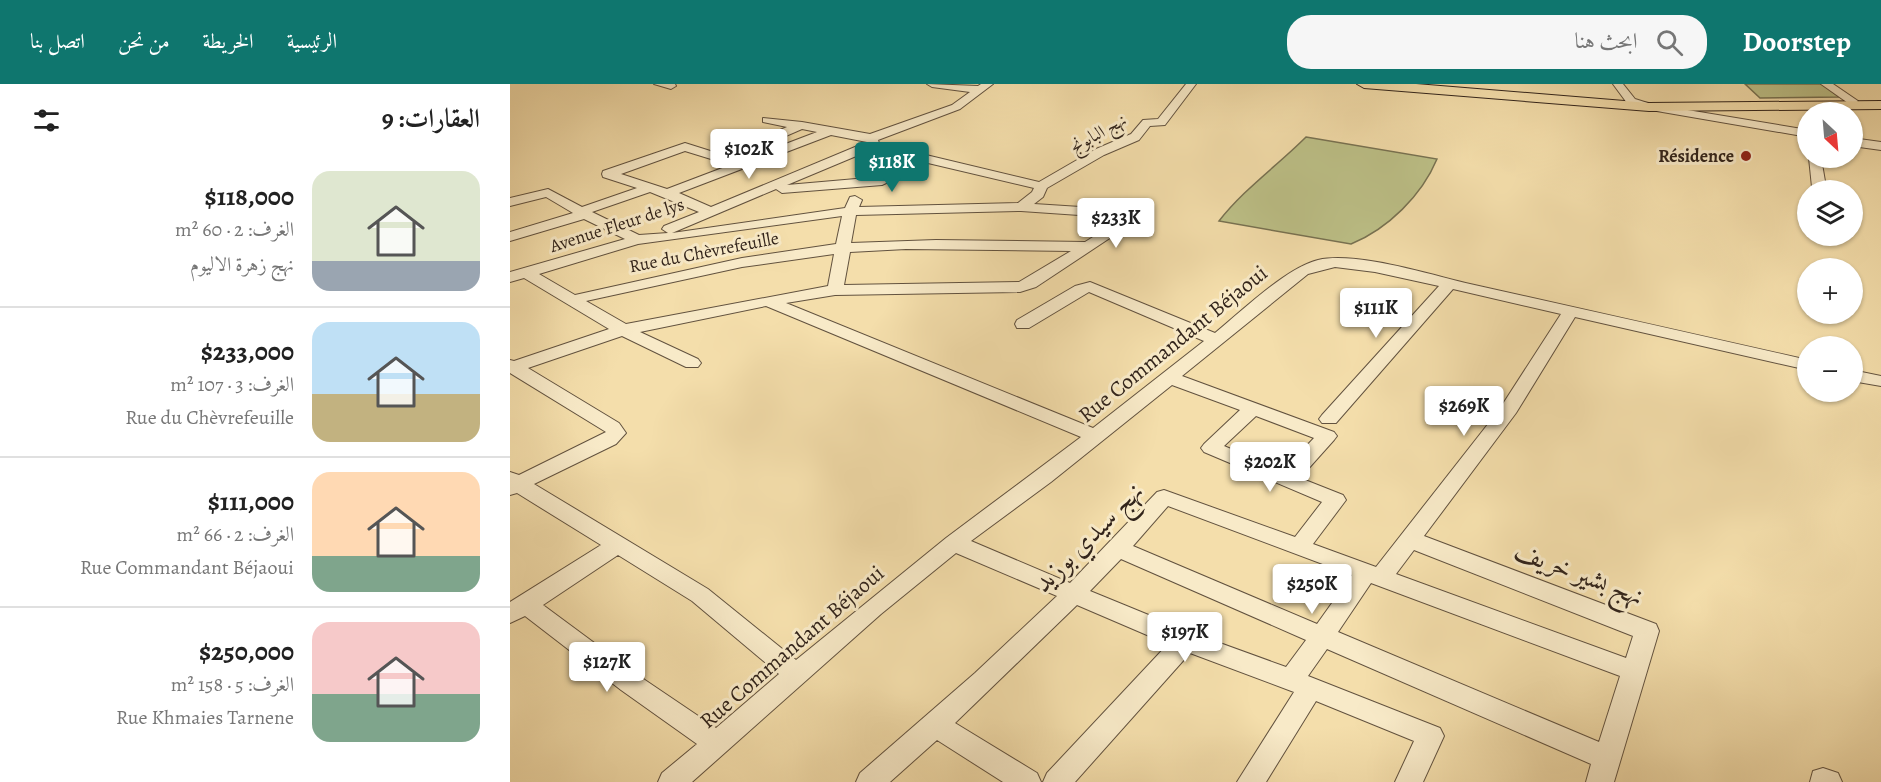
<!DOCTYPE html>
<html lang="ar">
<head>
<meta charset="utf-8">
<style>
  :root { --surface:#fff; --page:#f6f6f6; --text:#222; --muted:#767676; --line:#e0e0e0; --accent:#0f766e }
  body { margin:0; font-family:Alegreya,Amiri,serif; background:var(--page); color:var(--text); direction:rtl; height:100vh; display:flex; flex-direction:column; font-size:22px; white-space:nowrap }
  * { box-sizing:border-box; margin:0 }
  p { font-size:20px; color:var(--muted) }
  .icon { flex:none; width:33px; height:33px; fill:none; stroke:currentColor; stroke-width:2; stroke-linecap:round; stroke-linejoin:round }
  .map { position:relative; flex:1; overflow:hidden; direction:ltr }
  .details { display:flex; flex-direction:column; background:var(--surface); width:510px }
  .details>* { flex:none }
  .needle { width:39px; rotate:154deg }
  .tools { position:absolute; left:1287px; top:18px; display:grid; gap:12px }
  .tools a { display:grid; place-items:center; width:66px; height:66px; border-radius:50%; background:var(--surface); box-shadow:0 2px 4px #0004; font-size:30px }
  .price { position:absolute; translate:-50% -51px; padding:0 14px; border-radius:6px; background:#fff; color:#222; font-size:20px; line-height:39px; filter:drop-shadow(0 2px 3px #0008) }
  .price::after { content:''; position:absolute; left:50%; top:36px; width:18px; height:14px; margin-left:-9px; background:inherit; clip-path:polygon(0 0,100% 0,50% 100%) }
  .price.active { background:var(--accent); color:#fff }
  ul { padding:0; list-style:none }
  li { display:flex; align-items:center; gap:18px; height:150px; padding:0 30px }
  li+li { border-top:2px solid var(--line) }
  li span { display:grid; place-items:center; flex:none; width:168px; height:120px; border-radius:18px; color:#555 }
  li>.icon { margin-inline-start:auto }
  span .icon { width:72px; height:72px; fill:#fffc; stroke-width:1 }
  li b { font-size:26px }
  h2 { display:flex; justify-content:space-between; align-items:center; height:72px; padding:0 30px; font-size:26px }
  header { display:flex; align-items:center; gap:36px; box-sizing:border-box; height:84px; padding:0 30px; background:var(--accent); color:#fff }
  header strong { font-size:28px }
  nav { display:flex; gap:33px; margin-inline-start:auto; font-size:21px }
  .search { width:420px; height:54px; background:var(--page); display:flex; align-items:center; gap:15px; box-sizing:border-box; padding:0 21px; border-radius:24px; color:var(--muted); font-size:22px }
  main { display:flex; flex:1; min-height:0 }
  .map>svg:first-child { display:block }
  .green { fill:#bdc188; stroke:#787252; stroke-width:1.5 }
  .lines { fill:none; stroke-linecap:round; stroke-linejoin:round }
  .minor-casing { stroke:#62523f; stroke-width:2 }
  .major-casing { stroke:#32241b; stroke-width:2 }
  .minor { fill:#f8eac8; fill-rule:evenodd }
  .major { fill:#f4deab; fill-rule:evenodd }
  .poi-dot { fill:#8f2418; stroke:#f8eac8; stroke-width:2 }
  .labels { text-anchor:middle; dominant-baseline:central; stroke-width:6; stroke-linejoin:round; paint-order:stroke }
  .far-street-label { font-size:18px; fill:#32241b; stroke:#f8eac8 }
  .far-poi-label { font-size:18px; font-weight:bold; fill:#32241b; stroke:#f8eac8; text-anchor:end }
  .street-label { font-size:22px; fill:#32241b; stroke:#f8eac8 }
  .near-street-label { font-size:27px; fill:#32241b; stroke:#f8eac8 }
</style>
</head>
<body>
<header>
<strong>Doorstep</strong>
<div class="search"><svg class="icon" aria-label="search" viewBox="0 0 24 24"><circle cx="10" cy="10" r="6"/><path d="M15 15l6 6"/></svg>ابحث هنا</div>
<nav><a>الرئيسية</a><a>الخريطة</a><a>من نحن</a><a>اتصل بنا</a></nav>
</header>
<main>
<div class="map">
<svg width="1371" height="698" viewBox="0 0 1371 698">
  <rect width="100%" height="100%" fill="#f4deab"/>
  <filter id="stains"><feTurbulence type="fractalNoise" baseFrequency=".00333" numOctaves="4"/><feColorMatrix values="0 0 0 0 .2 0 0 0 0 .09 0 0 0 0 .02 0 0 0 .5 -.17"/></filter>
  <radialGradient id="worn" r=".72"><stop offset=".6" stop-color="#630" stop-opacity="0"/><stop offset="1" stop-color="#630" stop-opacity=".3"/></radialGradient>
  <!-- green -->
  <g class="green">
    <path d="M1235,0H1313L1329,13L1250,14Z"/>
    <path d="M796,53L927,75C912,111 878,145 841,160L709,137C734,105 767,82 796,53Z"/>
  </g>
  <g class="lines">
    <defs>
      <g id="minor">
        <path d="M144,0H165L166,2L161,5Z"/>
        <path d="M417,0L468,2L471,0H483L450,25L368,56L369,59L363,65L277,101L369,93L416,71L529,98L586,65L621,50L633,36L648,35L676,0H686L655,41L640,42L629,56L594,71L537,104L533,113L524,120L617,126L630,134L526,203L510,208L325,211L276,219L583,344L694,257L579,208L519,244H507L505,240L507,236L565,202L580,198L705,249C732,227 776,184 808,176C846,167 921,191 960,200C1072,225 1185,250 1298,276V286L1065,233L1006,329L914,452L1146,540L1149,547L1104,698H1076L1081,680L817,565L798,592L930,644L934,652L913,698H885L904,657L806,617L756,698H727L784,608L680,569L565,698H533L537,689L658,560L567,521L445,639L527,689L531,698H493L427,656L380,698H346L350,689L465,589L547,512L446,469L371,530L182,698H148L152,689L187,660L111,606L15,532L0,539V518L91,461L7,409L0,411V388L9,391L96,348L0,289V276L4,277L99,245L14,194L0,198V188L115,155L74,135L0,157V148L63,129L36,113L0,122V114L38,105L72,123L127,104L93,93L92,90L93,87L175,59L213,71L277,43L253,38V34L292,38L360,50L442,21L460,8L422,3ZM292,45L307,48L157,105L111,90L175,67L214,79ZM321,51L357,58L201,123L169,109ZM418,79L524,104L522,108L508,119L349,123L352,116L345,112L340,113L335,124L162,149L266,105L272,109L372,101ZM140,108L189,128L154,142L152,145L158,149L129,151L82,128ZM511,127L613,134L575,158L426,156L341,159L346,131ZM332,132L326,160L232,174L65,211L29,190L128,160ZM396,165L561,167L509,198L334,201L340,168ZM324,170L318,202L116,240L76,217L232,183ZM825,183L865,188L929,202L812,331L809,335L812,339H826L943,205L1051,230L989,326L866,483L803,460L836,416L833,411L790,394L824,356L827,352L824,348L672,292L798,190ZM256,222L571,353L436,454L286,576L198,505L24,400L106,360L116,349L109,339L18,284L112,252L176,283H188L191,279L188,275L130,248ZM662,301L730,326L694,360L691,364L694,368L812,418L785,453L654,406L647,408L560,499L461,457L541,398ZM746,332L804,354L773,387L714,362ZM658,422L842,491L807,540L623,462ZM904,466L1123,552L1116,574L886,490ZM108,471L182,517L269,590L206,644L129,592L33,521ZM611,475L796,556L776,583L685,550L580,507ZM861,499L1110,592L1089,658L828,548Z"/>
        <path d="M1103,0H1113L1125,15L1141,20L1298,46V53L1135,25L1117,19Z"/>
        <path d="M1311,0H1323L1348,17L1346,19H1338Z"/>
        <path d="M1342,54L1371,58V66L1342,62Z"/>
        <path d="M1299,74H1311L1316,103L1314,106H1304L1302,103Z"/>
        <path d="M1342,286L1371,292V302L1342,297Z"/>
        <path d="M1313,684L1328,689L1332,698H1300L1303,687Z"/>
      </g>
      <path id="major" d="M847,0H906L1139,19L1371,17V25L1139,27L854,4Z"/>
    </defs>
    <!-- minor casing -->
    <use href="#minor" class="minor-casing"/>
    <!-- major casing -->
    <use href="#major" class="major-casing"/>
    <!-- minor -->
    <use href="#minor" class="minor"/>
    <!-- major -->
    <use href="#major" class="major"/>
  </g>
  <!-- markers -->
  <circle class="poi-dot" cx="1236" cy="72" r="6"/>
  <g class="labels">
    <!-- far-street labels -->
    <g class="far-street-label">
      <text transform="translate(588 49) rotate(-29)">نهج البابونج</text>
      <text transform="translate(107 141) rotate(-18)">Avenue Fleur de lys</text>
      <text transform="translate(194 168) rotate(-11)">Rue du Chèvrefeuille</text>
    </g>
    <!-- far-poi labels -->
    <g class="far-poi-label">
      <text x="1224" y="72">Résidence</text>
    </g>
    <!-- street labels -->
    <g class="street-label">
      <text transform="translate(663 260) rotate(-39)">Rue Commandant Béjaoui</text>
      <text transform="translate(282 563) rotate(-41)">Rue Commandant Béjaoui</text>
    </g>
    <!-- near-street labels -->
    <g class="near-street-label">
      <text transform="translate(578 453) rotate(-45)">نهج سيدي بوزيد</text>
      <text transform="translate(1069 489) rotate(21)">نهج بشير خريف</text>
    </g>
  </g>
  <rect width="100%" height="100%" filter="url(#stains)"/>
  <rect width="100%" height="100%" fill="url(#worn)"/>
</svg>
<div class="tools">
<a><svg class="needle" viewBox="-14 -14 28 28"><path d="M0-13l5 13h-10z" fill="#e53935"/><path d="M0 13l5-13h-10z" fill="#767676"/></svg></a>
<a><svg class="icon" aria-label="layers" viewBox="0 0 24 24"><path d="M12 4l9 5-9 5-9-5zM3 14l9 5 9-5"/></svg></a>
<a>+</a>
<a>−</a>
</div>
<b class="price" style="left:239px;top:96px">$102K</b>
<b class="price active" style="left:382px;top:109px">$118K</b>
<b class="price" style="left:606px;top:165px">$233K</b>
<b class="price" style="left:866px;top:255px">$111K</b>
<b class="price" style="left:954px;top:353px">$269K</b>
<b class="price" style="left:760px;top:409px">$202K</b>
<b class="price" style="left:802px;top:531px">$250K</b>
<b class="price" style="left:675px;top:579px">$197K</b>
<b class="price" style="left:97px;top:609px">$127K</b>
</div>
<section class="details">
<h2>العقارات: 9<svg class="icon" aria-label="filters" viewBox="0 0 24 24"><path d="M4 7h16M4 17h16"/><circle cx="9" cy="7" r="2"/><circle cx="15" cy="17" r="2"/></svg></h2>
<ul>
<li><span style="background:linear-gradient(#dfe7d0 75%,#9aa5b1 0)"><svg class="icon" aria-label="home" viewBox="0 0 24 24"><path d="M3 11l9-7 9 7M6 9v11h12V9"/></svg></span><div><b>$118,000</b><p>الغرف: 2 · 60 m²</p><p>نهج زهرة الاليوم</p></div></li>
<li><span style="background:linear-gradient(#bfe0f5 60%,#c2b280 0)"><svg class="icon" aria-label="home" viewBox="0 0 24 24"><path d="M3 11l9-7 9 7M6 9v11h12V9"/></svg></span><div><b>$233,000</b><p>الغرف: 3 · 107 m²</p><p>Rue du Chèvrefeuille</p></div></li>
<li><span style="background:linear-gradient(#ffd9b3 70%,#7fa58c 0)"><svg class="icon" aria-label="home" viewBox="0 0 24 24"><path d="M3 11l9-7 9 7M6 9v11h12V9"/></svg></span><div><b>$111,000</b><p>الغرف: 2 · 66 m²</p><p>Rue Commandant Béjaoui</p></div></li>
<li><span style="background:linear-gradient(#f6c9c9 60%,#7fa58c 0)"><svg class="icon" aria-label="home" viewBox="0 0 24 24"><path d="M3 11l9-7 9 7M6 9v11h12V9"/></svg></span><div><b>$250,000</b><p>الغرف: 5 · 158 m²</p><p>Rue Khmaies Tarnene</p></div></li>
</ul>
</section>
</main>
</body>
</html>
